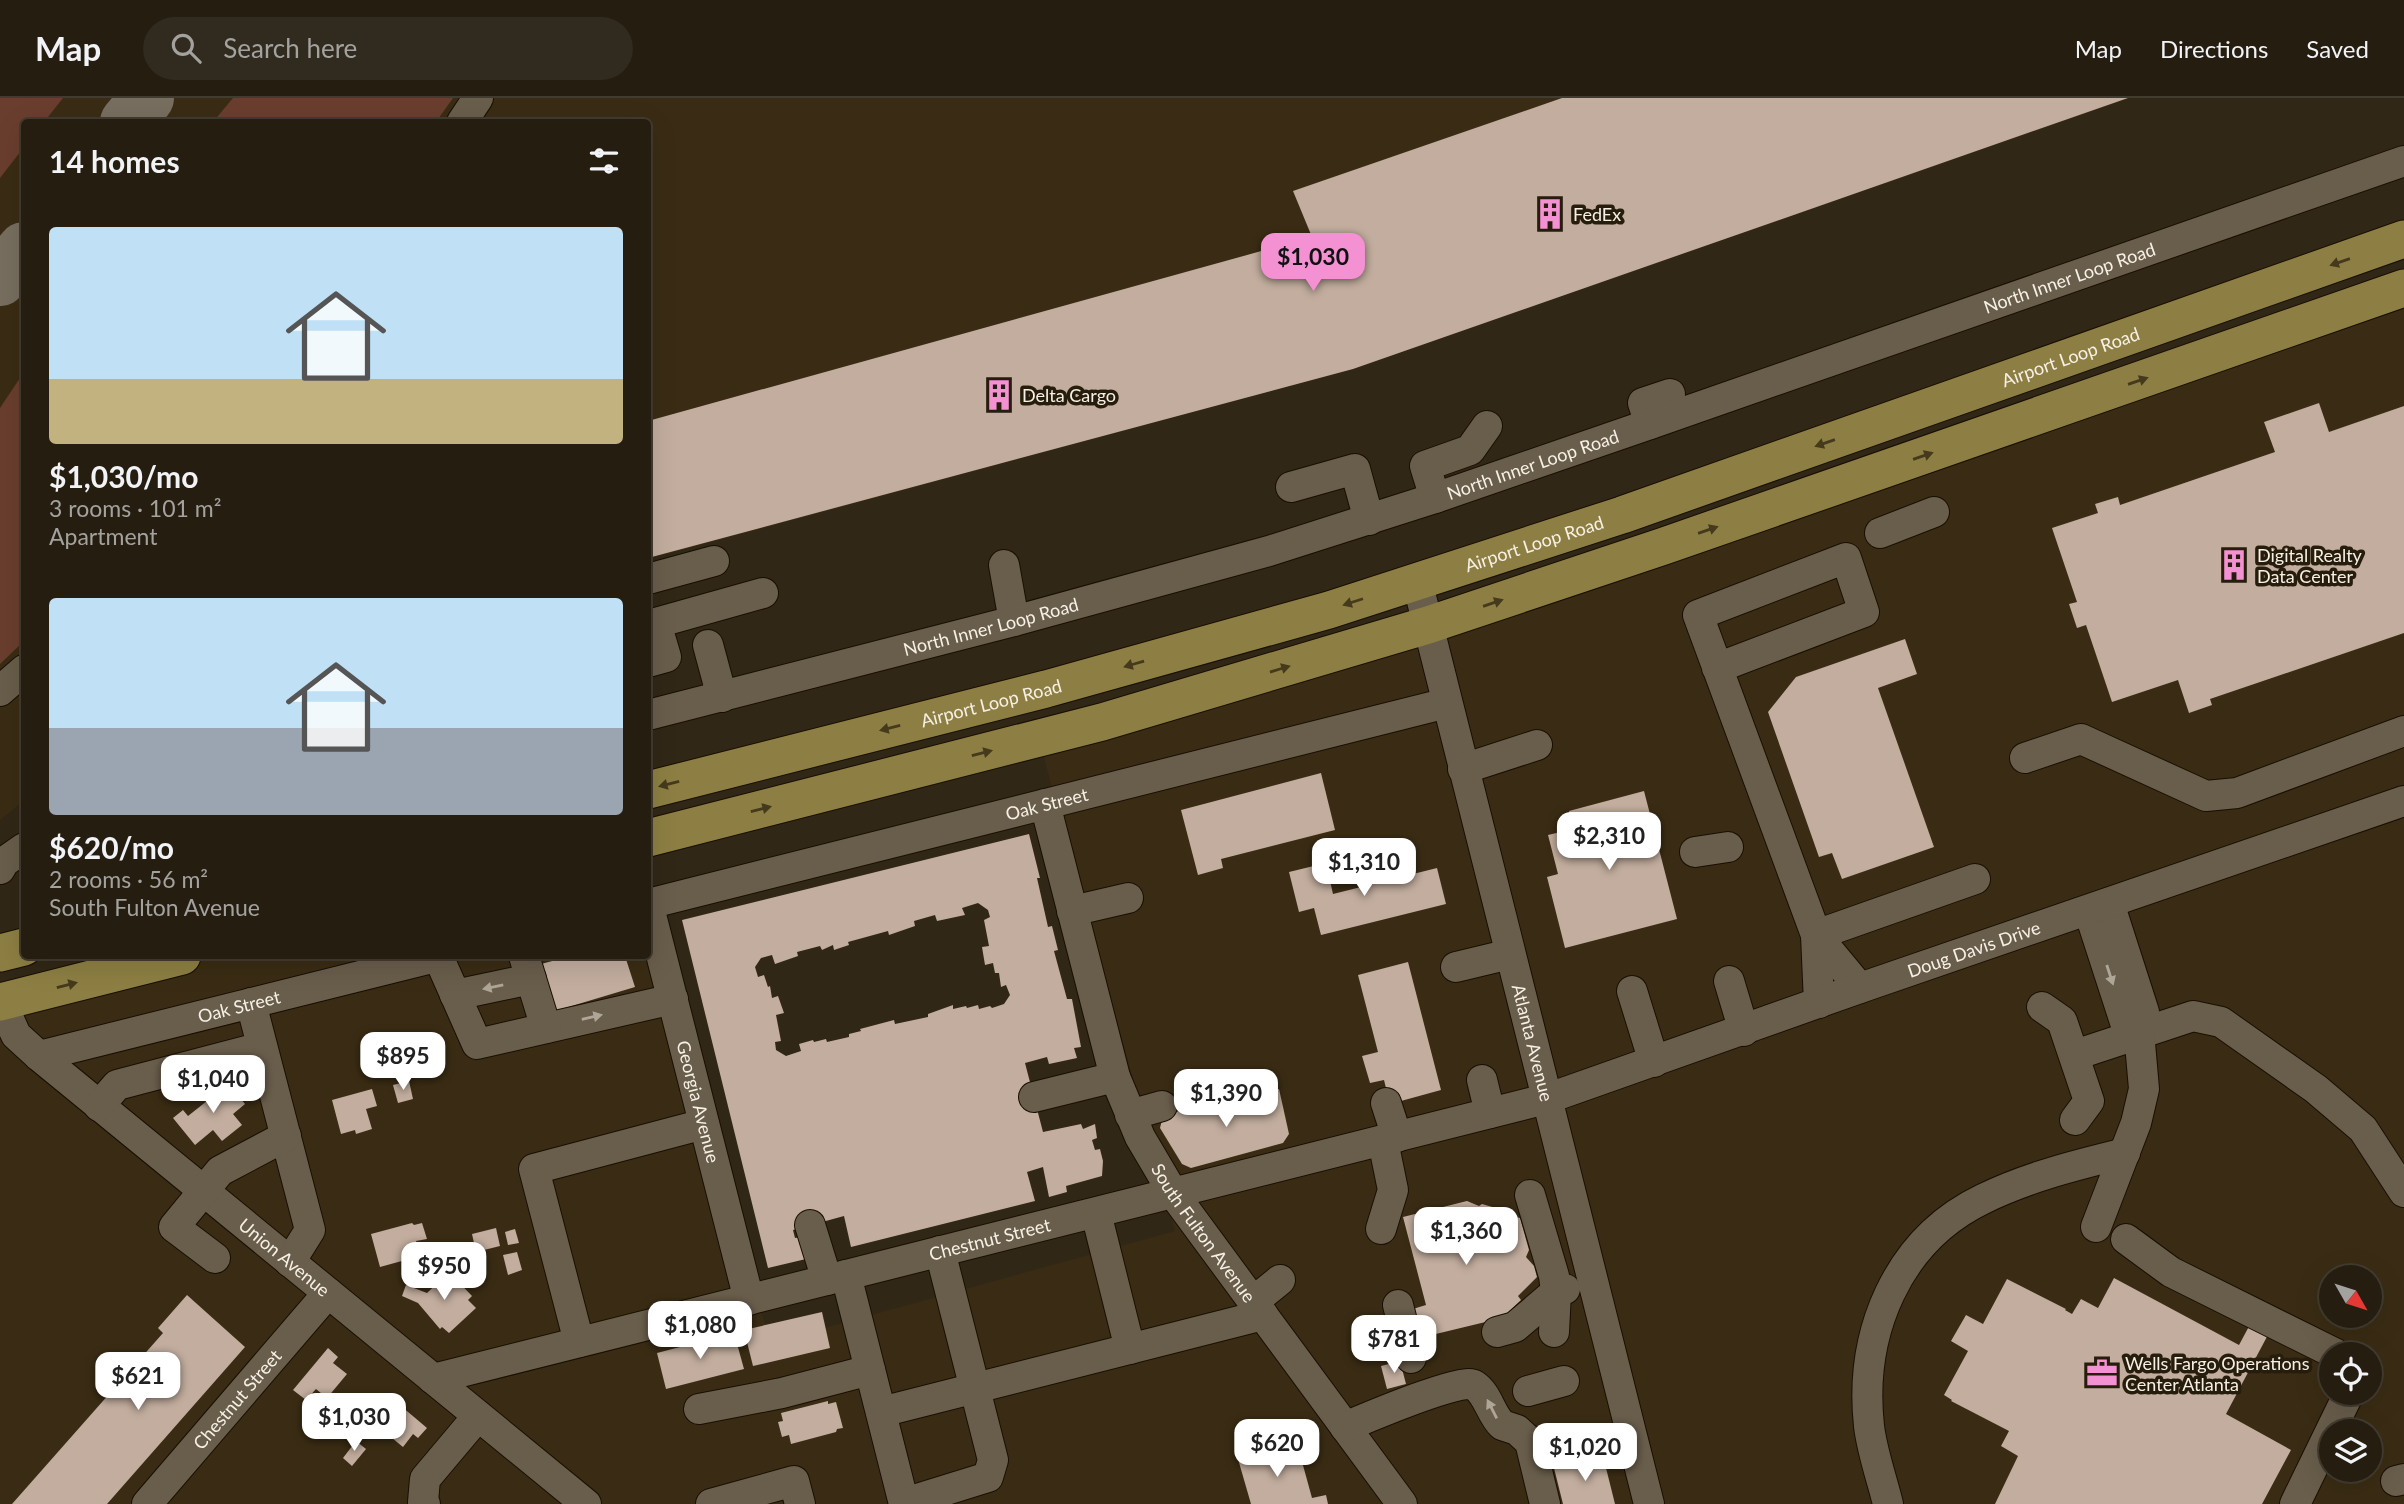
<!DOCTYPE html>
<html lang="en">
<head>
<meta charset="utf-8">
<style>
  :root { --surface:#251d10; --page:#312a1e; --text:#f1f3f6; --muted:#a3a29f; --line:#423b30; --accent:#f491d3 }
  body { margin:0; font-family:Lato,sans-serif; background:var(--page); color:var(--text); height:100vh; display:flex; flex-direction:column; font-size:26px; white-space:nowrap }
  * { box-sizing:border-box; margin:0 }
  p { font-size:23px; color:var(--muted) }
  .icon { flex:none; width:38px; height:38px; fill:none; stroke:currentColor; stroke-width:2; stroke-linecap:round; stroke-linejoin:round }
  .map { position:relative; flex:1; overflow:hidden }
  .details { position:absolute; left:21px; top:21px; width:630px; height:840px; display:flex; flex-direction:column; background:var(--surface); border-radius:7px; box-shadow:0 7px 28px #0002,0 0 0 2px var(--line) }
  .details>* { flex:none }
  .needle { width:46px; rotate:129deg }
  .fabs { position:absolute; left:2319px; top:1167px; display:grid; gap:14px }
  .fabs a { display:grid; place-items:center; width:63px; height:63px; border-radius:50%; background:var(--surface); box-shadow:0 7px 28px #0002,0 0 0 2px var(--line); font-size:35px }
  .price { position:absolute; translate:-50% -60px; padding:0 16px; border-radius:14px; background:#fff; color:#222; font-size:23px; line-height:46px; filter:drop-shadow(0 2px 4px #0008) }
  .price::after { content:''; position:absolute; left:50%; top:42px; width:21px; height:16px; margin-left:-10px; background:inherit; clip-path:polygon(0 0,100% 0,50% 100%) }
  .price.selected { background:var(--accent); color:#111 }
  ul { padding:0; list-style:none }
  li { display:grid; align-content:center; gap:14px; height:371px; padding:0 28px }
  li span { display:grid; place-items:center; height:217px; border-radius:7px; color:#555 }
  li>.icon { margin-inline-start:auto }
  span .icon { width:126px; height:126px; fill:#fffc; stroke-width:1 }
  li b { font-size:30px }
  h2 { display:flex; justify-content:space-between; align-items:center; height:84px; padding:0 28px; font-size:30px }
  header { display:flex; align-items:center; gap:42px; box-sizing:border-box; height:98px; padding:0 35px; background:var(--surface); border-bottom:2px solid var(--line) }
  header strong { font-size:33px }
  nav { display:flex; gap:38px; margin-inline-start:auto; font-size:24px }
  .search { width:490px; height:63px; background:var(--page); display:flex; align-items:center; gap:18px; box-sizing:border-box; padding:0 24px; border-radius:38px; color:var(--muted); font-size:26px }
  .map>svg:first-child { display:block }
  .built { fill:#3a2c14; fill-rule:evenodd }
  .green { fill:#6a3e2f }
  .lines { fill:none; stroke-linecap:round; stroke-linejoin:round }
  .taxiway { stroke:#776e5f; stroke-width:54 }
  .building { fill:#c2ad9e; fill-rule:evenodd }
  .minor-casing { stroke:#190f02; stroke-width:32 }
  .major-casing { stroke:#190f02; stroke-width:39 }
  .minor { stroke:#695d4b; stroke-width:30 }
  .major { stroke:#8d7f43; stroke-width:37 }
  .oneway { fill:#463a1c }
  .oneway2 { fill:#b0a698 }
  .labels { text-anchor:middle; dominant-baseline:central; stroke-width:7; stroke-linejoin:round; paint-order:stroke }
  .poi-label { font-size:18px; fill:#f7f0e5; stroke:#271d0c; text-anchor:start }
  .street-label { font-size:18px; fill:#f7f0e5; stroke:#271d0c }
</style>
</head>
<body>
<header>
<strong>Map</strong>
<div class="search"><svg class="icon" aria-label="search" viewBox="0 0 24 24"><circle cx="10" cy="10" r="6"/><path d="M15 15l6 6"/></svg>Search here</div>
<nav><a>Map</a><a>Directions</a><a>Saved</a></nav>
</header>
<div class="map">
<svg width="2404" height="1406" viewBox="0 0 2404 1406">
  <rect width="100%" height="100%" fill="#312716"/>
  <!-- built -->
  <g class="built">
    <path d="M0,0H2130L1353,271L648,461V24H24V703L0,722Z"/>
    <path d="M2404,210V1406H0V914L206,858H648V804L770,1245L1175,1133L1036,631ZM2331,1180H2370V1218H2331ZM2331,1256H2370V1295H2331ZM2331,1334H2370V1372H2331Z"/>
  </g>
  <!-- green -->
  <g class="green">
    <path d="M0,0H63L44,24H24V49L0,80Z"/>
    <path d="M233,0H453L436,24H213Z"/>
    <path d="M24,274V543L0,566V310Z"/>
  </g>
  <g class="lines">
    <!-- taxiway -->
    <g class="taxiway">
      <path d="M127,24L147,0"/>
      <path d="M0,181L24,151"/>
    </g>
  </g>
  <!-- building -->
  <g class="building">
    <path d="M1562,0H2128L1353,271L648,460V323L1312,139L1293,93Z"/>
    <path d="M2319,305L2329,334L2404,308V535L2210,601L2212,607L2189,615L2178,582L2112,604L2086,527L2077,530L2069,506L2077,504L2052,430L2098,415L2095,406L2118,399L2120,407L2275,354L2264,324Z"/>
    <path d="M1905,541L1917,576L1878,590L1934,749L1842,781L1832,755L1819,759L1768,614L1796,579Z"/>
    <path d="M1321,675L1335,732L1221,761L1223,770L1198,777L1181,712Z"/>
    <path d="M1644,693L1677,821L1565,850L1547,779L1558,776L1548,737L1573,731L1569,713Z"/>
    <path d="M1029,736L1040,780H1037L1048,829L1052,828L1058,852L1054,853L1067,901H1072L1081,949L1074,950L1077,960L1049,966L1047,959L1025,965L1043,1034L1081,1026L1083,1031L1095,1026L1097,1040L1092,1042L1095,1052L1100,1051L1103,1063L1102,1078L1066,1088L1067,1094L1049,1099L1043,1069L1027,1074L1035,1103L851,1149L844,1118L793,1132L795,1140L801,1139L806,1161L768,1170L682,822ZM978,805L988,812L990,819L984,822L989,848L982,849L985,867L993,865L995,875H999L1001,889L1006,887L1010,897L1004,906L992,910L990,908L979,911L978,907L967,910L966,908L953,911V907L928,916V919L895,926L894,922L860,931L861,933L849,936V939L827,944L826,941L814,944L813,942L799,946L801,953L786,958L776,952L775,944L781,943L776,917L784,915L778,898L772,900L770,888L768,889L764,877L758,879L755,869L761,860L772,857L775,866L798,858L797,854L820,848L822,852L833,847L834,852L849,847L848,844L888,833L889,837L915,828L914,823L935,817L937,823L965,817L962,810Z"/>
    <path d="M1326,765L1333,796L1437,770L1446,806L1321,837L1314,810L1299,814L1289,774Z"/>
    <path d="M559,858H625L635,889L555,913L541,866L560,861Z"/>
    <path d="M1408,864L1441,992L1390,1006L1384,982L1370,985L1362,958L1378,954L1358,877Z"/>
    <path d="M223,979L245,1006L233,1016L242,1027L222,1043L213,1032L195,1047L173,1020L183,1012L188,1018L217,995L212,988Z"/>
    <path d="M409,983L413,1001L398,1005L393,987Z"/>
    <path d="M372,991L377,1008L366,1011L372,1031L356,1036L355,1032L341,1036L332,1002Z"/>
    <path d="M1279,991L1289,1036L1283,1045L1191,1070L1182,1066L1160,1030L1163,1018L1166,1016Z"/>
    <path d="M1467,1103L1479,1108L1482,1106L1510,1114L1509,1117L1520,1120L1529,1152L1526,1159L1534,1168L1537,1179L1518,1198L1521,1202L1502,1220L1411,1242L1403,1214L1426,1207L1403,1119Z"/>
    <path d="M412,1125L414,1127L422,1125L427,1141L416,1143L420,1158L380,1169L371,1136Z"/>
    <path d="M496,1130L500,1148L476,1154L472,1136Z"/>
    <path d="M515,1131L519,1145L508,1147L505,1134Z"/>
    <path d="M517,1154L522,1172L508,1177L503,1157Z"/>
    <path d="M449,1174L472,1198L468,1202L476,1210L449,1235L442,1229L440,1231L418,1205L402,1198L406,1187L427,1195Z"/>
    <path d="M2114,1180L2239,1247L2261,1206L2279,1216L2226,1316L2291,1352L2262,1406H1995L2018,1358L2001,1348L2009,1333L1951,1303L1952,1302L1944,1297L1968,1253L1951,1243L1966,1217L1983,1226L2007,1181L2066,1211L2065,1212L2072,1216L2081,1201L2098,1210Z"/>
    <path d="M187,1197L245,1249L107,1406H12L163,1235L158,1230Z"/>
    <path d="M822,1214L830,1250L753,1268L744,1232Z"/>
    <path d="M734,1235L744,1271L666,1291L657,1255Z"/>
    <path d="M328,1250L338,1259L333,1265L347,1276L327,1300L316,1291L306,1302L293,1292Z"/>
    <path d="M1400,1263L1406,1286L1387,1291L1381,1268Z"/>
    <path d="M828,1303V1306L836,1304L843,1330L837,1331L836,1334L791,1346L789,1337L782,1339L778,1324L783,1323L781,1315Z"/>
    <path d="M401,1308L427,1330L418,1340L413,1336L403,1349L381,1331Z"/>
    <path d="M356,1343L366,1351L352,1368L343,1360Z"/>
    <path d="M1290,1347L1294,1362L1301,1360L1312,1400L1326,1397L1328,1406H1251L1238,1361Z"/>
    <path d="M1603,1358L1615,1406H1563L1554,1370Z"/>
  </g>
  <g class="lines">
    <defs>
      <g id="minor">
        <path d="M462,24L478,0"/>
        <path d="M1650,326L1643,305L1670,296"/>
        <path d="M1291,389L1355,371L1369,422"/>
        <path d="M1435,400L1425,368L1470,352L1487,328"/>
        <path d="M1880,435L1934,414"/>
        <path d="M1004,467L1014,523"/>
        <path d="M648,481L714,463"/>
        <path id="s1" d="M1417,483L1649,1406"/>
        <path d="M708,547L722,599"/>
        <path d="M648,564L666,559L656,525L763,495"/>
        <path d="M1717,570L1864,514L1846,460L1698,517L1816,837L1819,905"/>
        <path d="M0,593L24,572"/>
        <path id="s2" d="M648,617L1014,523L1269,453L1435,400L1650,326L2404,63"/>
        <path d="M2025,660L2081,641L2206,698L2237,695L2404,633"/>
        <path d="M1463,671L1537,647"/>
        <path id="s3" d="M1045,706L1115,979L1140,1039L1173,1095L1402,1406"/>
        <path d="M1695,754L1728,749"/>
        <path d="M0,771L4,764L24,750"/>
        <path id="s4" d="M648,805L749,1202"/>
        <path id="s5" d="M648,806L1447,605"/>
        <path d="M1072,813L1128,800"/>
        <path d="M2089,813L2125,924L2139,934"/>
        <path d="M1816,837L1975,781"/>
        <path d="M1816,837L1860,890"/>
        <path d="M438,858L477,946L673,901"/>
        <path d="M524,858L546,930"/>
        <path d="M1456,869L1510,856"/>
        <path d="M1729,883L1744,933"/>
        <path d="M1632,893L1654,964"/>
        <path d="M455,897L531,881"/>
        <path id="s6" d="M0,901L16,937L39,958L586,1406"/>
        <path d="M251,905L310,1132L290,1164"/>
        <path d="M2042,909L2062,923L2089,1003L2075,1022"/>
        <path d="M2075,957L2193,918L2221,924L2316,991L2363,1031L2404,1094"/>
        <path id="s7" d="M39,958L440,858"/>
        <path d="M1482,982L1490,1015"/>
        <path d="M1034,999L1115,979"/>
        <path d="M1386,1005L1397,1039"/>
        <path d="M99,1008L117,987L262,949"/>
        <path d="M1130,1017L1162,1008"/>
        <path d="M1530,1097L1554,1178L1556,1194L1554,1234"/>
        <path d="M1096,1115L1130,1251"/>
        <path d="M810,1127L827,1182"/>
        <path d="M2096,1129L2136,1025L2144,991L2139,934L2144,914L2109,805"/>
        <path d="M1381,1131L1393,1092L1383,1043"/>
        <path d="M2126,1141L2171,1174L2336,1256"/>
        <path d="M215,1160L174,1129L220,1073L286,1038"/>
        <path d="M846,1177L904,1406"/>
        <path d="M1253,1204L1280,1182"/>
        <path d="M1398,1207L1411,1260"/>
        <path d="M1497,1234L1515,1229L1556,1194L1565,1191"/>
        <path d="M579,1244L534,1071L704,1026"/>
        <path id="s8" d="M433,1281L1546,1001L1860,890L2404,703"/>
        <path d="M1528,1293L1564,1283"/>
        <path d="M699,1311L782,1295L870,1272"/>
        <path d="M881,1314L1263,1217"/>
        <path d="M1345,1329C1364,1321 1462,1279 1474,1287C1488,1296 1490,1315 1502,1327L1517,1332L1530,1344L1545,1406"/>
        <path d="M2396,1383L2404,1381"/>
        <path d="M904,1405L988,1379L993,1362L940,1153"/>
        <path id="s9" d="M147,1406L328,1195"/>
        <path d="M425,1406L423,1404L425,1381L478,1318"/>
        <path d="M711,1406L794,1383L800,1406"/>
        <path d="M1888,1406C1882,1381 1872,1354 1869,1328C1859,1236 1896,1143 1983,1101C2028,1079 2076,1067 2125,1055"/>
        <path d="M2295,1406L2349,1295"/>
      </g>
      <g id="major">
        <path id="s10" d="M648,692L1046,591L1329,512L1622,417L2404,141"/>
        <path d="M648,740L1102,624L1428,527L1664,448L2404,190"/>
        <path d="M0,855L24,849"/>
        <path d="M0,904L182,858"/>
      </g>
    </defs>
    <!-- minor casing -->
    <use href="#minor" class="minor-casing"/>
    <!-- major casing -->
    <use href="#major" class="major-casing"/>
    <!-- minor -->
    <use href="#minor" class="minor"/>
    <!-- major -->
    <use href="#major" class="major"/>
  </g>
  <!-- one-way arrows -->
  <defs><path id="oneway-solid" d="M-6-.8H1V-3.2L6.5 0L1 3.2V.8H-6Z" transform="scale(1.75)"/></defs>
  <g class="oneway">
    <use href="#oneway-solid" transform="translate(2340 164) rotate(161)"/>
    <use href="#oneway-solid" transform="translate(2138 283) rotate(-19)"/>
    <use href="#oneway-solid" transform="translate(1825 345) rotate(161)"/>
    <use href="#oneway-solid" transform="translate(1923 358) rotate(-19)"/>
    <use href="#oneway-solid" transform="translate(1708 432) rotate(-19)"/>
    <use href="#oneway-solid" transform="translate(1353 504) rotate(162)"/>
    <use href="#oneway-solid" transform="translate(1493 505) rotate(-19)"/>
    <use href="#oneway-solid" transform="translate(1134 566) rotate(164)"/>
    <use href="#oneway-solid" transform="translate(1280 571) rotate(-17)"/>
    <use href="#oneway-solid" transform="translate(890 630) rotate(166)"/>
    <use href="#oneway-solid" transform="translate(982 655) rotate(-14)"/>
    <use href="#oneway-solid" transform="translate(669 686) rotate(166)"/>
    <use href="#oneway-solid" transform="translate(761 711) rotate(-14)"/>
    <use href="#oneway-solid" transform="translate(67 887) rotate(-14)"/>
  </g>
  <g class="oneway2">
    <use href="#oneway-solid" transform="translate(2110 877) rotate(72)"/>
    <use href="#oneway-solid" transform="translate(493 889) rotate(168)"/>
    <use href="#oneway-solid" transform="translate(592 919) rotate(-13)"/>
    <use href="#oneway-solid" transform="translate(1492 1311) rotate(-117)"/>
  </g>
  <!-- icons -->
  <defs>
    <symbol id="building-bare" viewBox="-9 -9 18 18"><path d="M-4-6H4V6H1V3H-1V6H-4ZM-2.5-4.3h1.7v1.8h-1.7ZM.8-4.3h1.7v1.8H.8ZM-2.5-1h1.7V.8h-1.7ZM.8-1h1.7V.8H.8Z" fill="#f491d3" stroke="#271d0c" stroke-width="2.5" paint-order="stroke"/></symbol>
    <symbol id="office-bare" viewBox="-9 -9 18 18"><path d="M-6-3h4V-5.5h4V-3h4V5H-6ZM-1-4.5V-3h2v-1.5ZM-6 0V1H6V0Z" fill="#f491d3" stroke="#271d0c" stroke-width="2.5" paint-order="stroke"/></symbol>
  </defs>
  <g fill-rule="evenodd">
    <use href="#building-bare" x="1528" y="94" width="44" height="44"/>
    <use href="#building-bare" x="977" y="275" width="44" height="44"/>
    <use href="#building-bare" x="2212" y="445" width="44" height="44"/>
    <use href="#office-bare" x="2080" y="1253" width="44" height="44"/>
  </g>
  <g class="labels">
    <!-- poi labels -->
    <g class="poi-label">
      <text x="1573" y="116">FedEx</text>
      <text x="1022" y="297">Delta Cargo</text>
      <text x="2257" y="457">Digital Realty<tspan x="2257" dy="21">Data Center</tspan></text>
      <text x="2125" y="1265">Wells Fargo Operations<tspan x="2125" dy="21">Center Atlanta</tspan></text>
    </g>
    <!-- street labels -->
    <g class="street-label">
      <text stroke="none"><textPath href="#s2" startOffset="1488">North Inner Loop Road</textPath></text>
      <text stroke="none"><textPath href="#s10" startOffset="1488">Airport Loop Road</textPath></text>
      <text stroke="none"><textPath href="#s2" startOffset="920">North Inner Loop Road</textPath></text>
      <text stroke="none"><textPath href="#s10" startOffset="920">Airport Loop Road</textPath></text>
      <text stroke="none"><textPath href="#s2" startOffset="354">North Inner Loop Road</textPath></text>
      <text stroke="none"><textPath href="#s10" startOffset="354">Airport Loop Road</textPath></text>
      <text stroke="none"><textPath href="#s5" startOffset="411">Oak Street</textPath></text>
      <text stroke="none"><textPath href="#s8" startOffset="1601">Doug Davis Drive</textPath></text>
      <text stroke="none"><textPath href="#s7" startOffset="206">Oak Street</textPath></text>
      <text stroke="none"><textPath href="#s1" startOffset="476">Atlanta Avenue</textPath></text>
      <text stroke="none"><textPath href="#s4" startOffset="205">Georgia Avenue</textPath></text>
      <text stroke="none"><textPath href="#s3" startOffset="462">South Fulton Avenue</textPath></text>
      <text stroke="none"><textPath href="#s8" startOffset="574">Chestnut Street</textPath></text>
      <text stroke="none"><textPath href="#s6" startOffset="388">Union Avenue</textPath></text>
      <text stroke="none"><textPath href="#s9" startOffset="138">Chestnut Street</textPath></text>
    </g>
  </g>
</svg>
<div class="fabs">
<a><svg class="needle" viewBox="-14 -14 28 28"><path d="M0-13l5 13h-10z" fill="#e53935"/><path d="M0 13l5-13h-10z" fill="#a3a29f"/></svg></a>
<a><svg class="icon" aria-label="locate" viewBox="0 0 24 24"><circle cx="12" cy="12" r="6"/><path d="M12 2v4M12 18v4M2 12h4M18 12h4"/></svg></a>
<a><svg class="icon" aria-label="layers" viewBox="0 0 24 24"><path d="M12 4l9 5-9 5-9-5zM3 14l9 5 9-5"/></svg></a>
</div>
<b class="price selected" style="left:1313px;top:195px">$1,030</b>
<b class="price" style="left:1609px;top:774px">$2,310</b>
<b class="price" style="left:1364px;top:800px">$1,310</b>
<b class="price" style="left:403px;top:994px">$895</b>
<b class="price" style="left:213px;top:1017px">$1,040</b>
<b class="price" style="left:1226px;top:1031px">$1,390</b>
<b class="price" style="left:1466px;top:1169px">$1,360</b>
<b class="price" style="left:444px;top:1204px">$950</b>
<b class="price" style="left:700px;top:1263px">$1,080</b>
<b class="price" style="left:1394px;top:1277px">$781</b>
<b class="price" style="left:138px;top:1314px">$621</b>
<b class="price" style="left:354px;top:1355px">$1,030</b>
<b class="price" style="left:1277px;top:1381px">$620</b>
<b class="price" style="left:1585px;top:1385px">$1,020</b>
<section class="details">
<h2>14 homes<svg class="icon" aria-label="filters" viewBox="0 0 24 24"><path d="M4 7h16M4 17h16"/><circle cx="9" cy="7" r="2"/><circle cx="15" cy="17" r="2"/></svg></h2>
<ul>
<li><span style="background:linear-gradient(#bfe0f5 70%,#c2b280 0)"><svg class="icon" aria-label="home" viewBox="0 0 24 24"><path d="M3 11l9-7 9 7M6 9v11h12V9"/></svg></span><div><b>$1,030/mo</b><p>3 rooms · 101 m²</p><p>Apartment</p></div></li>
<li><span style="background:linear-gradient(#bfe0f5 60%,#9aa5b1 0)"><svg class="icon" aria-label="home" viewBox="0 0 24 24"><path d="M3 11l9-7 9 7M6 9v11h12V9"/></svg></span><div><b>$620/mo</b><p>2 rooms · 56 m²</p><p>South Fulton Avenue</p></div></li>
</ul>
</section>
</div>
</body>
</html>
